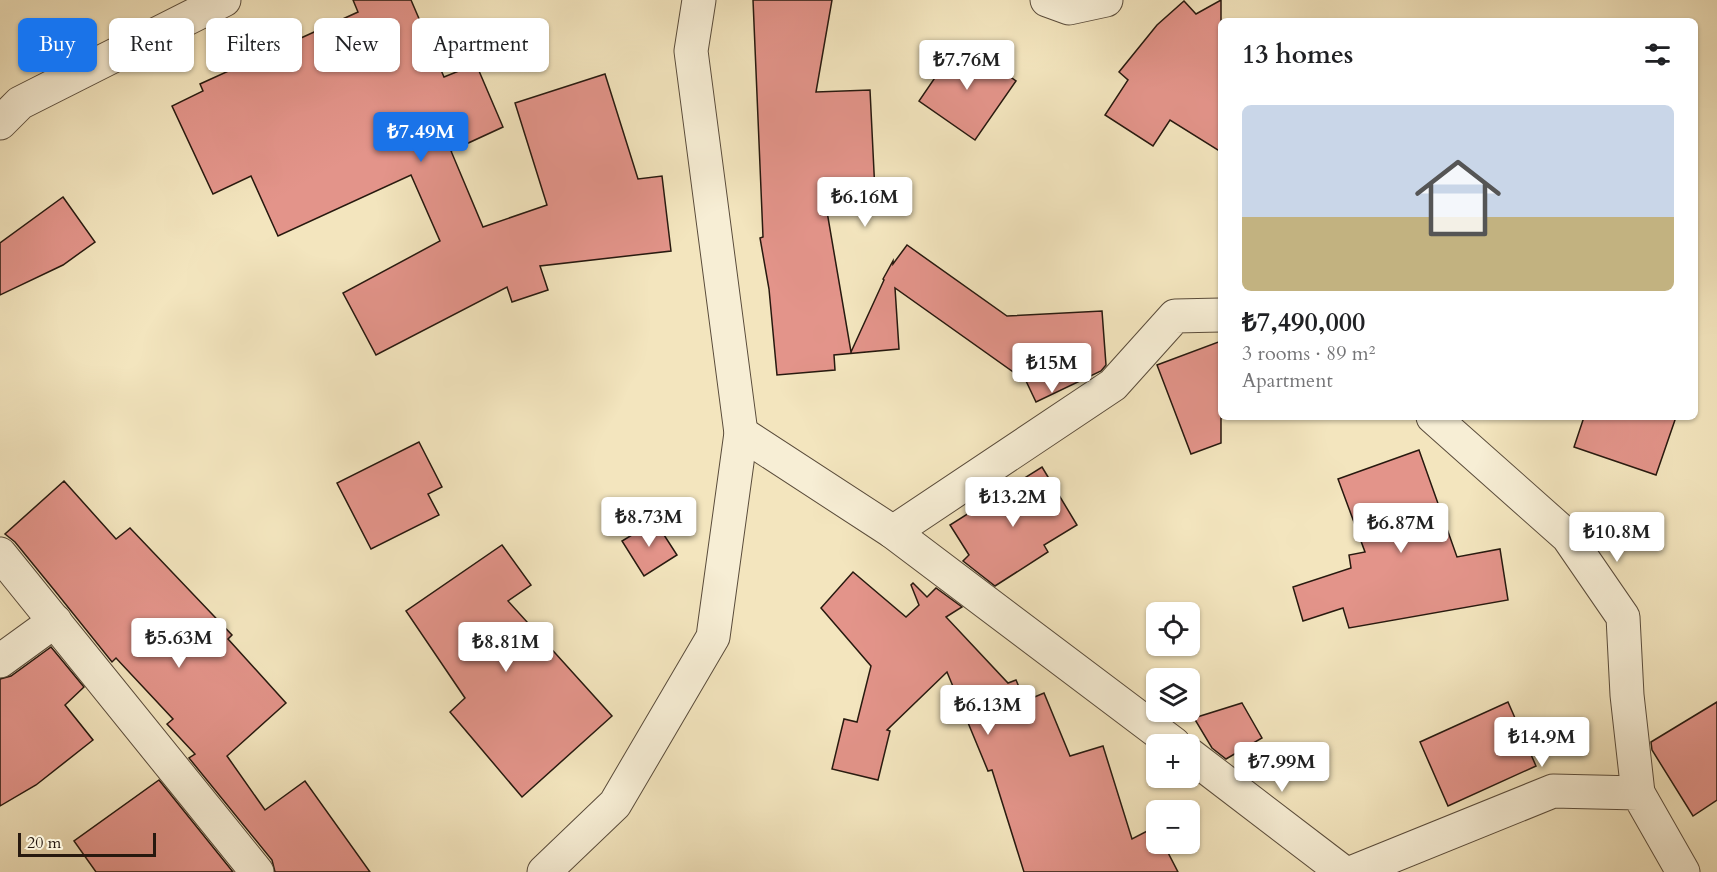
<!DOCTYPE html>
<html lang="en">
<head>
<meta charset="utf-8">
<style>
  :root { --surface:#fff; --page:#f6f6f6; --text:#202124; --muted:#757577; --line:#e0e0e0; --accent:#1a73e8 }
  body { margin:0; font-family:Cardo,serif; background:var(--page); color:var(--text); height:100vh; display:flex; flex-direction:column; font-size:22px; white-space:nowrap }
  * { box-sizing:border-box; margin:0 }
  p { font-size:20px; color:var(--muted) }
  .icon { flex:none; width:33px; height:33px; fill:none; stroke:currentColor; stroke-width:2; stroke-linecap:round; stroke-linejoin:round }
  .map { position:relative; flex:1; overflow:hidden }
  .side { position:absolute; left:1218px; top:18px; width:480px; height:402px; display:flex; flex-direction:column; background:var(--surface); border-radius:9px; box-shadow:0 2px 4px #0004 }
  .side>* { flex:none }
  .banner { position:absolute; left:18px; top:18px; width:570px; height:54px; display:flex; gap:12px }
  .controls { position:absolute; left:1146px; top:602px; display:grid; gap:12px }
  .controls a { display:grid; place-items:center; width:54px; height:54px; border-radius:9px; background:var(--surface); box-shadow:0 2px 4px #0004; font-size:30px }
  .scale { position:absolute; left:18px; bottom:15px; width:138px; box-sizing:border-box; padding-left:6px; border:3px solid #27190f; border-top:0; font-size:16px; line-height:21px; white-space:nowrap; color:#27190f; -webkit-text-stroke:4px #f7eed5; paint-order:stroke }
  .price { position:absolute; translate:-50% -51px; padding:0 14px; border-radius:6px; background:#fff; color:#222; font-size:20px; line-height:39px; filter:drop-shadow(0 2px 3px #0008) }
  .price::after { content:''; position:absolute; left:50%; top:36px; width:18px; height:14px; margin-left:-9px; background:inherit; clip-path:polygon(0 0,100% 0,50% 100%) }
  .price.on { background:var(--accent); color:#fff }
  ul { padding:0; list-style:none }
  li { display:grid; align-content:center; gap:12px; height:318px; padding:0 24px }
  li+li { border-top:2px solid var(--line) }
  li span { display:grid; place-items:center; height:186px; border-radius:9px; color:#555 }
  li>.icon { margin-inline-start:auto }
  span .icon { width:108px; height:108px; fill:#fffc; stroke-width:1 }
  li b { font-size:26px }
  h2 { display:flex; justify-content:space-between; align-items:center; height:72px; padding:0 24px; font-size:26px }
  .tag { padding:0 21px; border-radius:9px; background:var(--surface); box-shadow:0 2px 4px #0004; font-size:21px; line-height:54px }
  .tag.on { background:var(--accent); color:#fff }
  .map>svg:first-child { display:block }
  .building { fill:#e3948a; stroke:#27190f; stroke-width:1.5 }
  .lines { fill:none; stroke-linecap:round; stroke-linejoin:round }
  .minor-casing { stroke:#5a4c3b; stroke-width:35 }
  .minor { stroke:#f7eed5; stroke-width:33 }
</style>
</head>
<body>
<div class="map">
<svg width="1717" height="872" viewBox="0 0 1717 872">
  <rect width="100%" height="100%" fill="#f3e5be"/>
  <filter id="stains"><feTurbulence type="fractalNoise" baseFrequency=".00333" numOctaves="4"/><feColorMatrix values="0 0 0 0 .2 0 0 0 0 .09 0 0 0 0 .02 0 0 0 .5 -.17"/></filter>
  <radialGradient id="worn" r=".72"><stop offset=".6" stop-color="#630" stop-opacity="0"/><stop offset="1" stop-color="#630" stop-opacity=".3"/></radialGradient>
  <!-- building -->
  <g class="building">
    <path d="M353,0H411L444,77L476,64L503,127L451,151L483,227L547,205L515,103L605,74L638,179L662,176L671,251L540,266L548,290L512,302L507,287L376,355L343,293L440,241L411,175L278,236L251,176L213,194L172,106L203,91L200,84L358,12Z"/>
    <path d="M753,0H832L816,92L870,90L875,192L824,194L851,352L884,280L883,279L893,261V264L907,245L1007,316L1102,311L1106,365L1101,371L1036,402L1026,381L895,288L899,349L834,355L835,370L777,375L769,289L760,238L763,237Z"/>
    <path d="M1221,0V152L1170,120L1153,146L1105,115L1128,80L1119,72L1157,25L1184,1L1196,14Z"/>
    <path d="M960,41L1016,81L975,140L919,101Z"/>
    <path d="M63,197L95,242L63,265L0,295V243Z"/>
    <path d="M1221,341V443L1191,454L1157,365Z"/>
    <path d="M1584,417H1676L1656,475L1574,447Z"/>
    <path d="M419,442L442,487L428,494L439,515L371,549L337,483Z"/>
    <path d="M1419,450L1457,557L1500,549L1508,600L1349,628L1343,608L1303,621L1293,587L1351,568L1349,555L1365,552L1338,479Z"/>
    <path d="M1042,467L1077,525L1044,545L1048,552L995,586L963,561L969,555L950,525Z"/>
    <path d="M64,481L116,539L130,528L232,635L228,639L286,703L227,756L265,810L305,781L370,872H275L272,860L189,758L195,754L167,724L173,719L116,658L112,662L55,591L15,542L5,534Z"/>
    <path d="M655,521L677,555L644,576L622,541Z"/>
    <path d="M502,545L531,585L508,601L612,716L522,797L450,712L465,698L406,611Z"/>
    <path d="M853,572L906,617L919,605L911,585L913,583L927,597L936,588L962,607L946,617L1008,683L1016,680L1025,701L1044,693L1070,756L1103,746L1132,839L1155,827L1156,843H1163L1178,872H1024L992,770L988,771L947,672L887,730L890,731L878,780L832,769L844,719L857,722L871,666L821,608Z"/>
    <path d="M51,647L84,687L65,705L93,740L36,785L0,806V679L11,676Z"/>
    <path d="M1508,702L1536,766L1448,806L1420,742Z"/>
    <path d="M1717,702V800L1693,816L1652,750L1651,742Z"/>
    <path d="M1242,703L1262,738L1226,759L1212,748L1194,718Z"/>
    <path d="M159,780L233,872H96L74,841Z"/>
  </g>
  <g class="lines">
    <defs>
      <g id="minor">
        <path d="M1047,0L1069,8L1106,0"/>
        <path d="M0,123L20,103L224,0"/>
        <path d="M1433,417L1568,537L1623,617L1627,695L1638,793"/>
        <path d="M741,433L893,532L1174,744"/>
        <path d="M893,532L1113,385L1175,316L1221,315"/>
        <path d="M0,554L257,872"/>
        <path d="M0,661L55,621"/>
        <path d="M1190,755L1343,872"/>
        <path d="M544,872L615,804L713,637L741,433L691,51L699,0"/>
        <path d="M1353,872L1553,791L1638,793L1683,872"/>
      </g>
    </defs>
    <!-- minor casing -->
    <use href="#minor" class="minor-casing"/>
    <!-- minor -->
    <use href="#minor" class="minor"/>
  </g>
  <rect width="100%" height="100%" filter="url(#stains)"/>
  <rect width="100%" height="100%" fill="url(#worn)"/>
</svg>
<div class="controls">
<a><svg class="icon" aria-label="locate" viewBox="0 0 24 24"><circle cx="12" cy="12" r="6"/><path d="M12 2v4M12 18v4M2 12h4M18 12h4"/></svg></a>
<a><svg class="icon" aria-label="layers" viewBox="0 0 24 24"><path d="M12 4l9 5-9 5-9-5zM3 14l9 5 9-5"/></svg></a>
<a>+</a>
<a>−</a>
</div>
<div class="scale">20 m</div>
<b class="price" style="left:967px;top:91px">₺7.76M</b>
<b class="price on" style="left:421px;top:163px">₺7.49M</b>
<b class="price" style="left:865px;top:228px">₺6.16M</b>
<b class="price" style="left:1052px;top:394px">₺15M</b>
<b class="price" style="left:1013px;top:528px">₺13.2M</b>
<b class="price" style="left:649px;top:548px">₺8.73M</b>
<b class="price" style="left:1401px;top:554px">₺6.87M</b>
<b class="price" style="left:1617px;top:563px">₺10.8M</b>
<b class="price" style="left:179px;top:669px">₺5.63M</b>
<b class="price" style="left:506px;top:673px">₺8.81M</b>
<b class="price" style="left:988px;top:736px">₺6.13M</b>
<b class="price" style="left:1542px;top:768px">₺14.9M</b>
<b class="price" style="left:1282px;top:793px">₺7.99M</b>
<div class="banner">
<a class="tag on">Buy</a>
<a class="tag">Rent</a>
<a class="tag">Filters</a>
<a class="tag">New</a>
<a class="tag">Apartment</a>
</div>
<section class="side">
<h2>13 homes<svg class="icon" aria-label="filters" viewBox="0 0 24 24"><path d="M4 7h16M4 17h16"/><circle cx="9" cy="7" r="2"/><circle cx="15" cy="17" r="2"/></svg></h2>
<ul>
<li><span style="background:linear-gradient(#c9d6e8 60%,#c2b280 0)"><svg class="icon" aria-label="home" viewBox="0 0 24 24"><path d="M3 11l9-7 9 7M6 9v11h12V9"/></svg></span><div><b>₺7,490,000</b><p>3 rooms · 89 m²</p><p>Apartment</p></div></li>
</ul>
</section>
</div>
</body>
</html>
